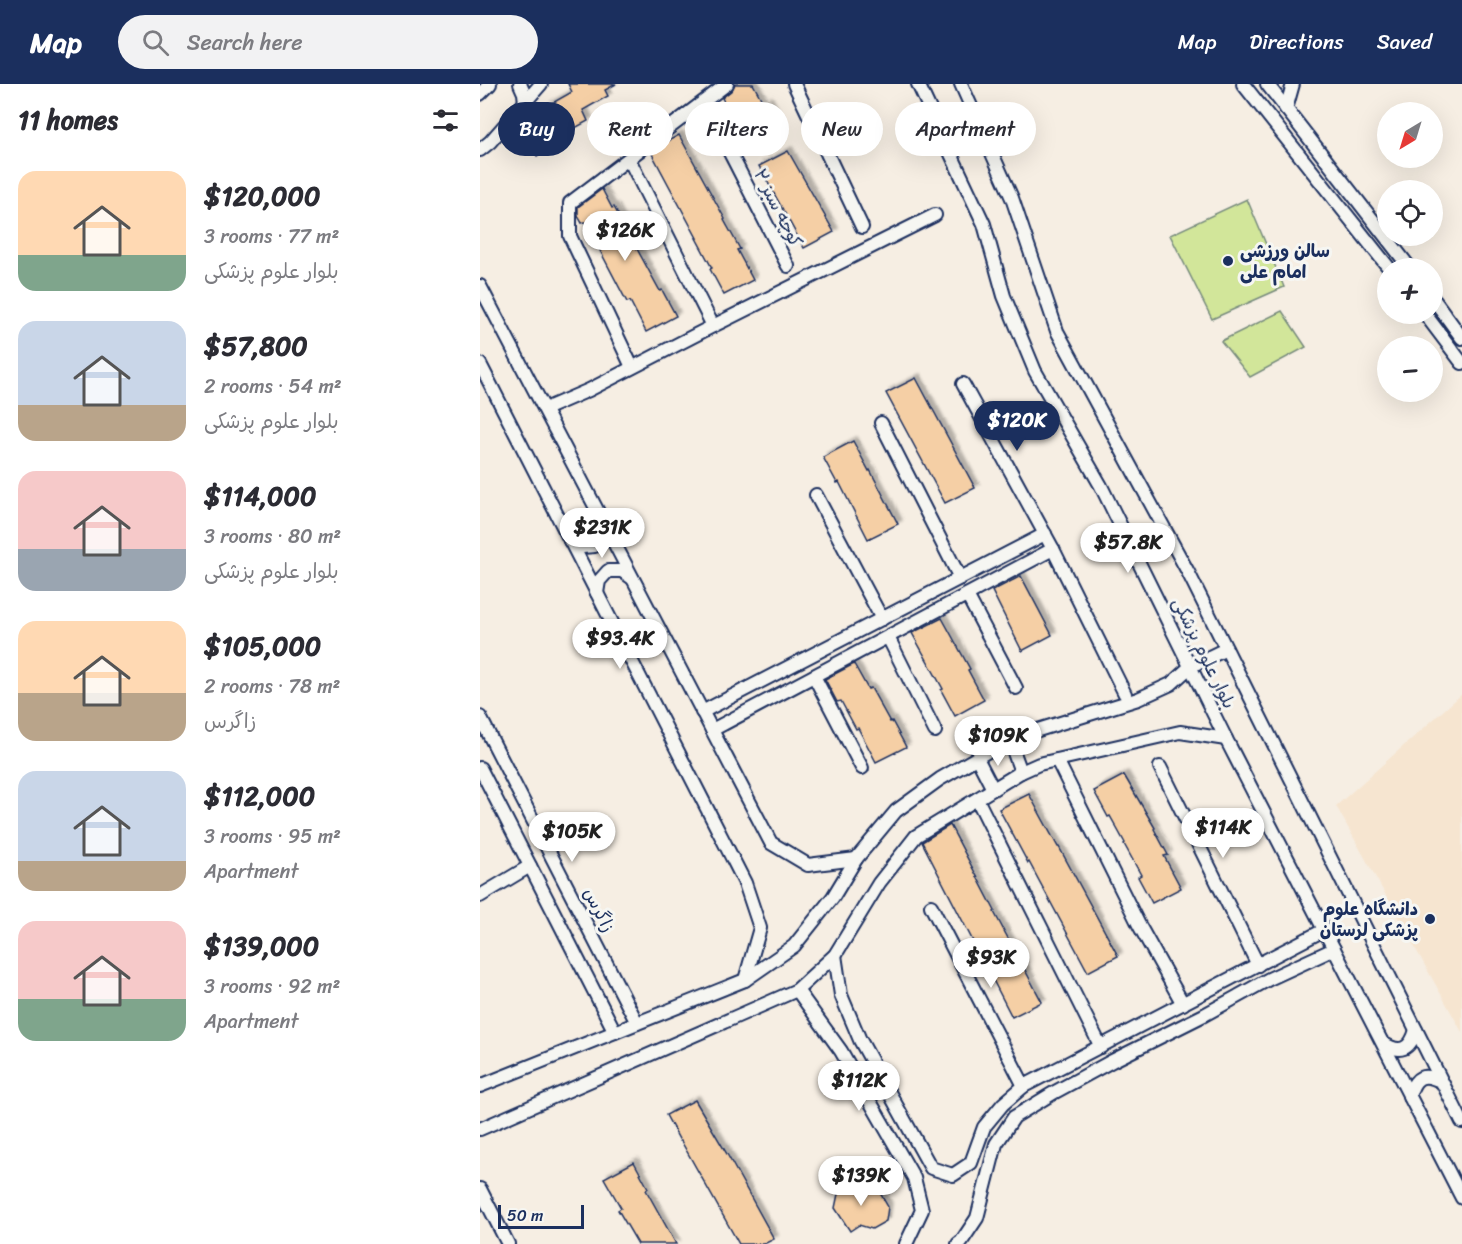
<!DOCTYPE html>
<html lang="en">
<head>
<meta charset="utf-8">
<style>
  :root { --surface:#fff; --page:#f2f2f3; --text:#2b2b33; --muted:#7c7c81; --accent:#1b2f5e }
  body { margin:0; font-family:Sriracha,"Playpen Sans Arabic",sans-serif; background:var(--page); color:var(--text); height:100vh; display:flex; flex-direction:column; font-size:22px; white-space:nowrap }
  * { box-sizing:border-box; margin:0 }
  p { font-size:20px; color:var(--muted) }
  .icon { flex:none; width:33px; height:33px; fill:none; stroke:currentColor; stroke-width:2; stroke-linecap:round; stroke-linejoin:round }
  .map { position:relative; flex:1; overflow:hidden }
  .side { display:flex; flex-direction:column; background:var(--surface); width:480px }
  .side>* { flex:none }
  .banner { position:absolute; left:18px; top:18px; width:570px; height:54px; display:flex; gap:12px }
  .needle { width:39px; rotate:218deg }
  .controls { position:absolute; left:897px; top:18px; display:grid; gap:12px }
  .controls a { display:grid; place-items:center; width:66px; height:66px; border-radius:50%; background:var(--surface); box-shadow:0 6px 24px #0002; font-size:30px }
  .scale { position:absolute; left:18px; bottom:15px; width:86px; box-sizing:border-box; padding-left:6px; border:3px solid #1b2f5e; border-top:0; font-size:16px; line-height:21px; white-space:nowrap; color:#1b2f5e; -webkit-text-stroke:4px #f6f6f2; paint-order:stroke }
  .price { position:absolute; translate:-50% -51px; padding:0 14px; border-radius:21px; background:#fff; color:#222; font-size:20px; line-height:39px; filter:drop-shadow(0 2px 3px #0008) }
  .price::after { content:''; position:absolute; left:50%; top:36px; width:18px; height:14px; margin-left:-9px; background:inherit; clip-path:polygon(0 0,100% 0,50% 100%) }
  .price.selected { background:var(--accent); color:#fff }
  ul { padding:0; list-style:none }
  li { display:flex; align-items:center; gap:18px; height:150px; padding:0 18px }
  li span { display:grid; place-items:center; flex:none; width:168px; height:120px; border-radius:18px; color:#555 }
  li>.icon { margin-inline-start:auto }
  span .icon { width:72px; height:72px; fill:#fffc; stroke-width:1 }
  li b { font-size:26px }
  h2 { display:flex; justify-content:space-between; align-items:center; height:72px; padding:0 18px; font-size:26px }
  .tag { padding:0 21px; border-radius:27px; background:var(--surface); box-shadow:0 6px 24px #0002; font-size:21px; line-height:54px }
  .tag.selected { background:var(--accent); color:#fff }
  header { display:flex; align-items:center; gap:36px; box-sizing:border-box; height:84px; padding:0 30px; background:var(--accent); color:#fff }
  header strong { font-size:28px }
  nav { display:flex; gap:33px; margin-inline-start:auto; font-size:21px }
  .search { width:420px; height:54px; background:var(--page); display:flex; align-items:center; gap:15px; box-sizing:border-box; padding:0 21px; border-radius:33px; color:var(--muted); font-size:22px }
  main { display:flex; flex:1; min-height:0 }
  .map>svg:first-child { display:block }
  .built { fill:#f6e5d0 }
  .green { fill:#d2e69a; stroke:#768a7c; stroke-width:1.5 }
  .building { fill:#f5cfa5; stroke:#1b2f5e; stroke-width:1.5; filter:url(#shadow) }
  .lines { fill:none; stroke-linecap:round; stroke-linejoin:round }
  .minor-casing { stroke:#1b2f5e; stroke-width:16 }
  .minor { stroke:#f6f6f2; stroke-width:12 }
  .poi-dot { fill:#1b2f5e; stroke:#f6f6f2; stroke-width:2 }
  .labels { text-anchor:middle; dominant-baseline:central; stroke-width:6; stroke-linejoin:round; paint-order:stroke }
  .street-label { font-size:18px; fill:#1b2f5e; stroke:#f6f6f2 }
  .poi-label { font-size:18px; font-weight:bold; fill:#1b2f5e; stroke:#f6f6f2; text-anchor:start }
</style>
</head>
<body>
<header>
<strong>Map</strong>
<div class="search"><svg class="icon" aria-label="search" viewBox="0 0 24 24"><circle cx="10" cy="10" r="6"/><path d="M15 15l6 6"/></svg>Search here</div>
<nav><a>Map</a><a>Directions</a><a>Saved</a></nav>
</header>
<main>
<section class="side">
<h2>11 homes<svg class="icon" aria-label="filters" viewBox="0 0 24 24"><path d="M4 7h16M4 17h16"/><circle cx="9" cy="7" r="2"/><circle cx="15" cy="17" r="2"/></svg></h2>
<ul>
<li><span style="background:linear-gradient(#ffd9b3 70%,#7fa58c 0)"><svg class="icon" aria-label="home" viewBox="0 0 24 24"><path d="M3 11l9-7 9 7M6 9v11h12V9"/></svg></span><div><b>$120,000</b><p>3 rooms · 77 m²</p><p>بلوار علوم پزشکی</p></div></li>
<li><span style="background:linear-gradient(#c9d6e8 70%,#b9a48a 0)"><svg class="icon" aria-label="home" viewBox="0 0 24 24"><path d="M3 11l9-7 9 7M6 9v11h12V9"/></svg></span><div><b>$57,800</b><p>2 rooms · 54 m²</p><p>بلوار علوم پزشکی</p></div></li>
<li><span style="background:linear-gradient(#f6c9c9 65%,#9aa5b1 0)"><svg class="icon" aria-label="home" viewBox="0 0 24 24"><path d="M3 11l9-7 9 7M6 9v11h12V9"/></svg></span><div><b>$114,000</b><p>3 rooms · 80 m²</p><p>بلوار علوم پزشکی</p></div></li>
<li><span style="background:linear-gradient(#ffd9b3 60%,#b9a48a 0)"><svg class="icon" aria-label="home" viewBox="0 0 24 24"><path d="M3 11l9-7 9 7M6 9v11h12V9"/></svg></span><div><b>$105,000</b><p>2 rooms · 78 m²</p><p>زاگرس</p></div></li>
<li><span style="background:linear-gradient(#c9d6e8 75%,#b9a48a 0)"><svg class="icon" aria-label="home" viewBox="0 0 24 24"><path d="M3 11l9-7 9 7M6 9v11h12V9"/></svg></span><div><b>$112,000</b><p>3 rooms · 95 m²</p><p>Apartment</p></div></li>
<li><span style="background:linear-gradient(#f6c9c9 65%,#7fa58c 0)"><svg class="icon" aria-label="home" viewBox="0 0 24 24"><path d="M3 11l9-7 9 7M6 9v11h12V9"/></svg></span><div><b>$139,000</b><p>3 rooms · 92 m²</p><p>Apartment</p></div></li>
</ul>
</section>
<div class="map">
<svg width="982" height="1160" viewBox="0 0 982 1160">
  <defs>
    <filter id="shadow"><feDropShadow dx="4" dy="-4" stdDeviation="1.5" flood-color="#0004"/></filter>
  </defs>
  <rect width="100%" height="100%" fill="#f6eee3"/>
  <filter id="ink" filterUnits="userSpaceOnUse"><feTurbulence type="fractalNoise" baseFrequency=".0167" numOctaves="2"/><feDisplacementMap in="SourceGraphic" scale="12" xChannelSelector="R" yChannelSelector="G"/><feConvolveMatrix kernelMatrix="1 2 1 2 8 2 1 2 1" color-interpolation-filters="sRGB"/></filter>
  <g filter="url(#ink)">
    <!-- built -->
    <path class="built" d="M982,610V948L856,722Z"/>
    <!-- green -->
    <g class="green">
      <path d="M767,115L804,203L732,235L690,151Z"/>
      <path d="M802,227L826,263L770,293L741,257Z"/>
    </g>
    <!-- building -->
    <g class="building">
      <path d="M88,0H136L125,6L128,12L103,26L108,37L80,52L83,58L57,72L41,43L69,27L67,22L92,8Z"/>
      <path d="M255,0H273L284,20L288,17L302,43L273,59L256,27L251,30L242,14L252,6Z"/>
      <path d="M199,51L245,135L244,136L260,165L257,166L273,196L244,211L230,185L232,184L216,154H217L171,68L179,62Z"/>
      <path d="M308,67L354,148L324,164L279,82Z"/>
      <path d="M122,105L132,124L134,123L180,207L182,206L196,232L166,248L150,217L147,218L105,138L102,139L98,132V123Z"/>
      <path d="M436,294L495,404L465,419L406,309Z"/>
      <path d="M373,357L389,387L390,386L418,440L388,455L359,398L357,399L343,373Z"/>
      <path d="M541,492L572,551L542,567L512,507Z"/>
      <path d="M462,534L490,585L488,586L504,616L475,632L461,606L463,605L432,549Z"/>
      <path d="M374,580L388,605L391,604L410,638L412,637L426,663L396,678L378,644L376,645L361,617L357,618L345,595Z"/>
      <path d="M644,691L675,744L674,745L688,771L684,772L701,804L672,819L658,793L661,791L644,760L645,759L630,732L628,733L614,707Z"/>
      <path d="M549,710L578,763H579L638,872L608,888L549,778L548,779L519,725Z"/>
      <path d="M470,741L515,827L514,828L562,918L532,933L442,758Z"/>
      <path d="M215,1016L247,1070L294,1155L284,1160H259L201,1057H200L186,1031Z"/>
      <path d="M154,1078L168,1104L166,1106L196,1160H158L138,1126L141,1124L124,1094Z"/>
      <path d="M381,1096L387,1106L400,1109L408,1123L406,1137L392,1145L379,1141L370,1147L355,1124L358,1110Z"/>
    </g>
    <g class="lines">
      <defs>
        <g id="minor">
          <path d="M40,0L44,9L45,19"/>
          <path d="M314,0L382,143"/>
          <path d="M438,0L504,140L524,212L555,287L621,402L746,655L982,1114"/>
          <path d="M481,0L532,114L577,247L708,488L982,1038"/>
          <path d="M763,0L909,184"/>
          <path d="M787,0L930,184"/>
          <path d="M0,10L10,0"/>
          <path d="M224,18L308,182"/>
          <path d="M806,25L813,0"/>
          <path d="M0,66L10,58L61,0"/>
          <path d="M149,75L233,242"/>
          <path d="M0,202L291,759L328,781L376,775"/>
          <path d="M952,213L982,254"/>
          <path d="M945,230L982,279"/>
          <path d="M0,280L265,799L280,844L265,896"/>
          <path d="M152,283L90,152V119L247,0"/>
          <path d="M65,325L109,306L233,242L455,131"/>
          <path d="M401,339L480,494"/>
          <path d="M336,411L402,535"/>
          <path d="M90,457L102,463L115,462L123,452L124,439"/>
          <path d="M573,465L645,610"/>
          <path d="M117,509L119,497L128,487H142L152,494"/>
          <path d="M487,511L536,604"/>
          <path d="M408,553L455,647"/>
          <path d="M334,592L382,684"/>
          <path d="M222,628L565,450"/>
          <path d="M0,633L157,939"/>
          <path d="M232,646L573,465L483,300"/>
          <path d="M529,655L541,688"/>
          <path d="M497,674L513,705"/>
          <path d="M577,676L659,841L703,920"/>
          <path d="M680,683L778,881"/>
          <path d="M0,684L135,948"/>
          <path d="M497,715L621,963"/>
          <path d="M0,812L50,782"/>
          <path d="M451,822L544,1002"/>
          <path d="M355,871L361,911L380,956L451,1084L473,1091L491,1079L504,1043L523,1020L544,1002L844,846"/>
          <path d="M317,906L361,967L434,1094L442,1126L426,1160"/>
          <path d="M903,959C920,970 930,966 936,946"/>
          <path d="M0,1002L265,896L314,862L353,813L376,775L416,727L460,695L529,655L658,615L691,600L711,582L746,565"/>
          <path d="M929,1012C935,992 943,988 962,998"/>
          <path d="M0,1045L317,906L355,871L399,799L436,752L541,688L559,680L700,648L746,655"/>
          <path d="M0,1105L28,1160"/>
          <path d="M478,1160L481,1158L497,1134L516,1060L534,1033L575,1008L632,977L724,931L789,895L854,865"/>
        </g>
      </defs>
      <!-- minor casing -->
      <use href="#minor" class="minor-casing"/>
      <!-- minor -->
      <use href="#minor" class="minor"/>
    </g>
  </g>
  <!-- markers -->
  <g class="poi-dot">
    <circle cx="748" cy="177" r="6"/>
    <circle cx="950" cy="835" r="6"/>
  </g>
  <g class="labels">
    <!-- street labels -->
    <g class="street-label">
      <text transform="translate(298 124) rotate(63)">کوچه سبز ۲</text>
      <text transform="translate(724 569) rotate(64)">بلوار علوم پزشکی</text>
      <text transform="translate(119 826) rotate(63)">زاگرس</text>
    </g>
    <!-- poi labels -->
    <g class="poi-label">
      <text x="760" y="167">سالن ورزشی<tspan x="760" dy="21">امام علی</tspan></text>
      <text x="938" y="825" text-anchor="end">دانشگاه علوم<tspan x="938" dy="21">پزشکی لرستان</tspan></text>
    </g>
  </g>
</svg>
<div class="controls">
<a><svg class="needle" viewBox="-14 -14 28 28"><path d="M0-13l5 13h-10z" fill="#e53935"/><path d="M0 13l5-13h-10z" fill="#7c7c81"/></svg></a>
<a><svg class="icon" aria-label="locate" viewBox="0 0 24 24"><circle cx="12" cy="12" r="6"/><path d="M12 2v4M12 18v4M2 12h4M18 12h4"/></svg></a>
<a>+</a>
<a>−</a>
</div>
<div class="scale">50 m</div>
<b class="price" style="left:145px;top:178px">$126K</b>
<b class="price selected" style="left:537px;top:368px">$120K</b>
<b class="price" style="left:122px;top:475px">$231K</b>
<b class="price" style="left:648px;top:490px">$57.8K</b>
<b class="price" style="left:140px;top:586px">$93.4K</b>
<b class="price" style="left:518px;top:683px">$109K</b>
<b class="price" style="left:743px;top:775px">$114K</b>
<b class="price" style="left:92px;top:779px">$105K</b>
<b class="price" style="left:511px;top:905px">$93K</b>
<b class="price" style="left:379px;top:1028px">$112K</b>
<b class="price" style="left:381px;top:1123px">$139K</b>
<div class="banner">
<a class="tag selected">Buy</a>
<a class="tag">Rent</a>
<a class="tag">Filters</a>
<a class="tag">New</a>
<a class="tag">Apartment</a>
</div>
</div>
</main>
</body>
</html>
